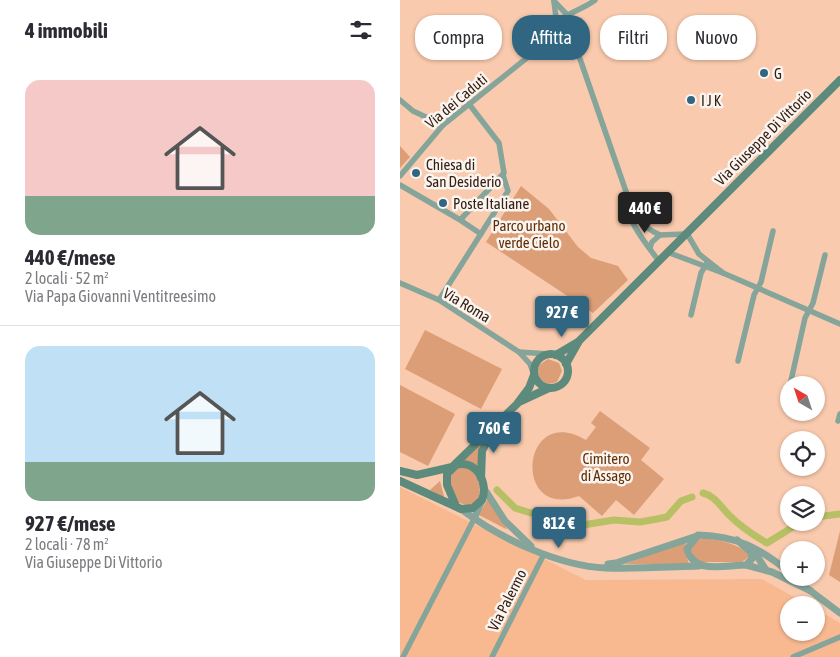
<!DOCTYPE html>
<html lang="it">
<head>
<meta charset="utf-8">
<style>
  :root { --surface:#fff; --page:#f2f2f3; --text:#2b2b33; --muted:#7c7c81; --line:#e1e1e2; --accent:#306682 }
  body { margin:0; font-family:"Asap Condensed",sans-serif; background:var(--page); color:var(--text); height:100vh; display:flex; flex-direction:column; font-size:19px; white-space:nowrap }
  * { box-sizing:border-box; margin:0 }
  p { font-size:16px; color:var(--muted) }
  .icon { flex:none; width:28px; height:28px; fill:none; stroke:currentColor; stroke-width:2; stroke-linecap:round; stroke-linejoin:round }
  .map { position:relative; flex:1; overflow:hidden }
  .details { display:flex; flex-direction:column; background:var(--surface); width:400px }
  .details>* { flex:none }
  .hud { position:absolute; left:15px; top:15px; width:350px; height:45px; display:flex; gap:10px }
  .needle { width:32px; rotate:321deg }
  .buttons { position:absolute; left:380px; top:376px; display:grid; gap:10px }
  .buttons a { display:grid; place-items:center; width:45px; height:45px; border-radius:50%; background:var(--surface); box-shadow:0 1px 4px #0004; font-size:25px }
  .price { position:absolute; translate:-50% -42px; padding:0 11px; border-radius:5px; background:var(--accent); color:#fff; font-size:16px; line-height:32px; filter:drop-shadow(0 1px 2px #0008) }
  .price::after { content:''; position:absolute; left:50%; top:30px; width:15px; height:11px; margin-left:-8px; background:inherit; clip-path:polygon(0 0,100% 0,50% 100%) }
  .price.active { background:#222; color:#fff }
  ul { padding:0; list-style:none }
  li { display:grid; align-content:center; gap:10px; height:265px; padding:0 25px }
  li+li { border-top:1px solid var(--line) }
  li span { display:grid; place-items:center; height:155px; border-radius:15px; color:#555 }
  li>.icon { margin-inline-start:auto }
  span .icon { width:90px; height:90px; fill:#fffc; stroke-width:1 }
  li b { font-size:21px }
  h2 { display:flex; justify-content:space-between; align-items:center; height:60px; padding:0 25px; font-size:21px }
  .chip { padding:0 18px; border-radius:20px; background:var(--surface); box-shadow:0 1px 4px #0004; font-size:18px; line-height:45px }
  .chip.active { background:var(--accent); color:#fff }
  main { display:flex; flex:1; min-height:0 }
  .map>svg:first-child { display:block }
  .built { fill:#f9b990 }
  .green { fill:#dc9e76 }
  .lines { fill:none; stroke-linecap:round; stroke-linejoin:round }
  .canal { stroke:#b7c065; stroke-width:7 }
  .minor { stroke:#85a49a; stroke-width:5.5 }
  .tertiary { stroke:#85a49a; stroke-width:7 }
  .secondary { stroke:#5c8b7d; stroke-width:8 }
  .poi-dot { fill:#306682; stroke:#fbf5f1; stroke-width:2 }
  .labels { text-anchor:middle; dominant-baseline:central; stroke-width:5; stroke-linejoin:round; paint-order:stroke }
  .poi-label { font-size:15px; fill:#362012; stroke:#fbf5f1; text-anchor:start }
  .street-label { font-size:15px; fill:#362012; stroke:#fbf5f1 }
  .park-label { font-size:15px; fill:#602e05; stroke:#fbf5f1 }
</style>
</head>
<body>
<main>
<section class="details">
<h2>4 immobili<svg class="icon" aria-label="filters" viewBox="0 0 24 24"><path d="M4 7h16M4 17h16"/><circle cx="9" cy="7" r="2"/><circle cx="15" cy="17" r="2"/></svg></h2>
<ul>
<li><span style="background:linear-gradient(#f6c9c9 75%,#7fa58c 0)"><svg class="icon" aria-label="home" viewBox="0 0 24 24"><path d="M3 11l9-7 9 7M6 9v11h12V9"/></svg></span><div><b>440 €/mese</b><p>2 locali · 52 m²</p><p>Via Papa Giovanni Ventitreesimo</p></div></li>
<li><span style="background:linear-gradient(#bfe0f5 75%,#7fa58c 0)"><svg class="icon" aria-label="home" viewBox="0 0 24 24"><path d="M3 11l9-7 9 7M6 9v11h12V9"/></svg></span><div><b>927 €/mese</b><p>2 locali · 78 m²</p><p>Via Giuseppe Di Vittorio</p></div></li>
</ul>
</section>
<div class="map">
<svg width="440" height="657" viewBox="0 0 440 657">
  <rect width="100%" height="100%" fill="#f9caad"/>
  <!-- built -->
  <path class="built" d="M0,487L186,580L362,579L408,605H389V632H416V609L440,623V657H0Z"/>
  <!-- green -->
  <g class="green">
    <path d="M0,146L10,157L0,168Z"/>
    <path d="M121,186L149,209L178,247L191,258L218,266L228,280L193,313L86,242Z"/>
    <path d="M25,330L102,369L81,409L5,369Z"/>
    <path d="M148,359L159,363L162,371L157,382C144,387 135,378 139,365Z"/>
    <path d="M0,385L55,414L28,466L0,452Z"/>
    <path d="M200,411L250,448L241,460L264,479L234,515L216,500L202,516L179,496C111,521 121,401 186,440L196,427L191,423Z"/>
    <path d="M83,438L80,470L61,463Z"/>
    <path d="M60,467L70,468C79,478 82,488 78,501L69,506L57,502C51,489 43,476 60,467Z"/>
    <path d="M40,481L44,496L43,497L30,490Z"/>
    <path d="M88,498L107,529H106L79,515Z"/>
    <path d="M440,531V582L429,575Z"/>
    <path d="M303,538C321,540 334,543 349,553V557L342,562H297L290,548L297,540Z"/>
    <path d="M286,541L285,551L289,564H225Z"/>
  </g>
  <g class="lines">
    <!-- canal -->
    <g class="canal">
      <path d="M97,490L115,508L166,524L183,525L214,520L240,522L257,519L267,517L281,501L292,497"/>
      <path d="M303,493C315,496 320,506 329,515C340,526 353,535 367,543L401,522"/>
      <path d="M416,517L440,514"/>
    </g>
    <!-- minor -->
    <g class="minor">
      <path d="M154,1L175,23L179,56L231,206L246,227L254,232L260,235L285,234L289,237L299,254L323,273"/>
      <path d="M154,2L158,33L170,43L178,54"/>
      <path d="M157,24C161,15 184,9 195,0"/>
      <path d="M0,100L13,111L43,125"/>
      <path d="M69,104L99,143L104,173L61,219L63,222L81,234"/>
      <path d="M0,176L43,125L158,33"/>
      <path d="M0,185L62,221"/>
      <path d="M225,197C227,221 244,241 258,260"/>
      <path d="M250,248L252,242L260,235"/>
      <path d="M267,252L323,273L440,324"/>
      <path d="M0,283L39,300L119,352L130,364L134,375"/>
      <path d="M39,300L108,191L103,175"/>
      <path d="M291,315L301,273L307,263"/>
      <path d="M119,352L149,354"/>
      <path d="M338,361L354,295L361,282L373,231"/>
      <path d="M390,385L405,318L413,303L425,255"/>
      <path d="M387,396L389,389"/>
      <path d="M438,421L440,414"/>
      <path d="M3,657L74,519"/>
      <path d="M92,657L144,554"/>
      <path d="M393,657L440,637"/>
    </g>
    <!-- tertiary -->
    <g class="tertiary">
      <path d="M83,487L105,521L131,546"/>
      <path d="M61,509C99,538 158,566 206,568C236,569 268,567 299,566"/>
      <path d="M74,519L82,500"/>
      <path d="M337,540L351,552L352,559L346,565C324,565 294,575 287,549L298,535C338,536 359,548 389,572"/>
      <path d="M351,552L357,556L366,570"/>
      <path d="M208,564L216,563L297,536"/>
      <path d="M346,565L372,572L411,591"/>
      <path d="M408,589L440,613"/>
    </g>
    <!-- secondary -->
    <g class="secondary">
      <circle cx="151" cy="371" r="17"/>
      <path d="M156,355L178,342"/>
      <path d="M166,364L179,341L440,80"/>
      <path d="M121,401L149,388"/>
      <path d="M0,471L17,475L52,467L117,404L129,388L134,375"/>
      <path d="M81,478L82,451L93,430"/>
      <path d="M0,481L61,509L73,508L82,500C89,483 76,459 56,465L47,474V485L56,506"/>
    </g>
  </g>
  <!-- markers -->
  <g class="poi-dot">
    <circle cx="364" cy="73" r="5"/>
    <circle cx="291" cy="100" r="5"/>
    <circle cx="16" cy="173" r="5"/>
    <circle cx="43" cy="203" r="5"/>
  </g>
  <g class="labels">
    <!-- poi labels -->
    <g class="poi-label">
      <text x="374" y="73">G</text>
      <text x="301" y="100">I J K</text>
      <text x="26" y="164">Chiesa di<tspan x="26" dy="17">San Desiderio</tspan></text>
      <text x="53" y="203">Poste Italiane</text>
    </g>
    <!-- street labels -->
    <g class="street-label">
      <text transform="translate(56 101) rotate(-40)">Via dei Caduti</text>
      <text transform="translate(363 137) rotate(-45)">Via Giuseppe Di Vittorio</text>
      <text transform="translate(67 305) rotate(31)">Via Roma</text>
      <text transform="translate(107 600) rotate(-63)">Via Palermo</text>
    </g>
    <!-- park labels -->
    <g class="park-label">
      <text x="129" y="225">Parco urbano<tspan x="129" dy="17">verde Cielo</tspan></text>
      <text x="206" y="458">Cimitero<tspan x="206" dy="17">di Assago</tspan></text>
    </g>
  </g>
</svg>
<div class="buttons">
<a><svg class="needle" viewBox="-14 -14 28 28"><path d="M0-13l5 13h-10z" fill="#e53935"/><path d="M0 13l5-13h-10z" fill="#7c7c81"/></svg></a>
<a><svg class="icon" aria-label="locate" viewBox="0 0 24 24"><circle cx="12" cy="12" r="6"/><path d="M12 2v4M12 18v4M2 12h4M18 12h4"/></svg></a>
<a><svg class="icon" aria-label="layers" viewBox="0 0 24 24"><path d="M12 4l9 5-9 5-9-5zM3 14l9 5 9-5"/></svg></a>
<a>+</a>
<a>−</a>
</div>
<b class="price active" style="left:245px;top:234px">440 €</b>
<b class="price" style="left:162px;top:338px">927 €</b>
<b class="price" style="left:94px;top:454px">760 €</b>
<b class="price" style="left:159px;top:549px">812 €</b>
<div class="hud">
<a class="chip">Compra</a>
<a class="chip active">Affitta</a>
<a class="chip">Filtri</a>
<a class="chip">Nuovo</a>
</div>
</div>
</main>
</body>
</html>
